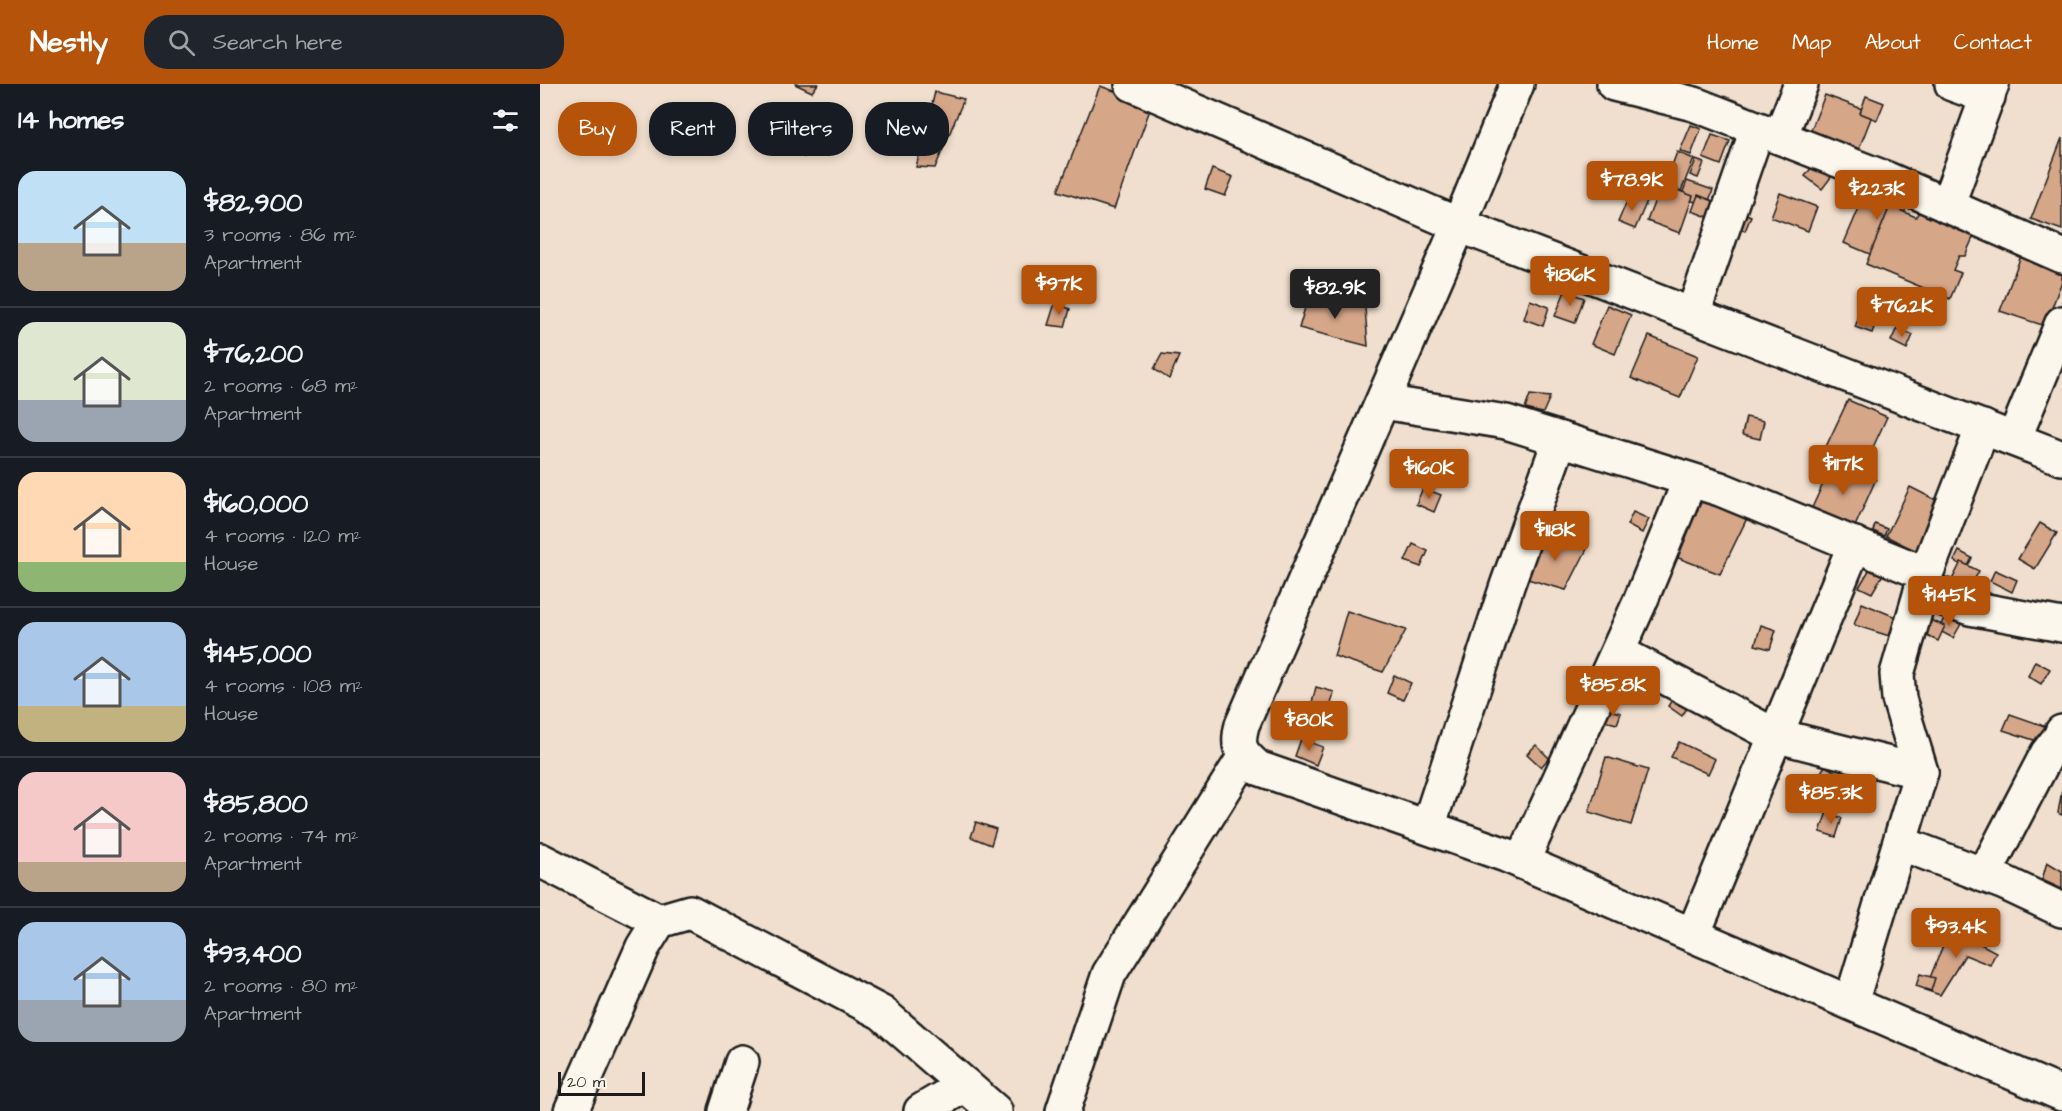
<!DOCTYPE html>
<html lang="en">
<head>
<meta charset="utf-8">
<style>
  :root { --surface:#171b24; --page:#20242c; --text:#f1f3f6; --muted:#9ea1a6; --line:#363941; --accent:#b45309 }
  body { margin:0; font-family:"Architects Daughter",sans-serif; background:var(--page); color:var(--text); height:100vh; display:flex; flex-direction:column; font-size:22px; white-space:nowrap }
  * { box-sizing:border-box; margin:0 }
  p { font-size:20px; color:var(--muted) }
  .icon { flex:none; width:33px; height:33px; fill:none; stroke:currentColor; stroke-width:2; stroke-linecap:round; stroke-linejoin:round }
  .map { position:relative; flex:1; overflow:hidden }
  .details { display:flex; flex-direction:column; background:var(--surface); width:540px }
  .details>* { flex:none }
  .hud { position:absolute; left:18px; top:18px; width:570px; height:54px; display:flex; gap:12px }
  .scale { position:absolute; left:18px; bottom:15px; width:87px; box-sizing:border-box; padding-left:6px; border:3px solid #1c1c1c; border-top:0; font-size:16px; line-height:21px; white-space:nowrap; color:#1c1c1c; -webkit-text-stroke:4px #fbf7ec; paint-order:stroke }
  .price { position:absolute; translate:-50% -51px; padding:0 14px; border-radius:6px; background:var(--accent); color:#fff; font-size:20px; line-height:39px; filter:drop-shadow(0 2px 3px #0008) }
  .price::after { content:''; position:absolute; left:50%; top:36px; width:18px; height:14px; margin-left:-9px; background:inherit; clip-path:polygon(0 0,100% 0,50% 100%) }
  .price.selected { background:#222; color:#fff }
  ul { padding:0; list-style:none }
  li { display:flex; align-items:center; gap:18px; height:150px; padding:0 18px }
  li+li { border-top:2px solid var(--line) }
  li span { display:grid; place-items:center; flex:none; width:168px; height:120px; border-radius:18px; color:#555 }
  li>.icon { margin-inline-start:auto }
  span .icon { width:72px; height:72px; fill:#fffc; stroke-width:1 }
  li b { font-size:26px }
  h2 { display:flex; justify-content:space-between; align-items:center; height:72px; padding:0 18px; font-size:26px }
  .tag { padding:0 21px; border-radius:24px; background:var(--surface); box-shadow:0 3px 9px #0003; font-size:21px; line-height:54px }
  .tag.selected { background:var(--accent); color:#fff }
  header { display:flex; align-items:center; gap:36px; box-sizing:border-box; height:84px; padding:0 30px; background:var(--accent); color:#fff }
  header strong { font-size:28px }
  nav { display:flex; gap:33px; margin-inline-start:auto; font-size:21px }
  .search { width:420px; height:54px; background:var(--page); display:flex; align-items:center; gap:15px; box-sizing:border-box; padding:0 21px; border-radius:24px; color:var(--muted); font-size:22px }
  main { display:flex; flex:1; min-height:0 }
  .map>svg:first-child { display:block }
  .building { fill:#d6a689; stroke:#1c1c1c; stroke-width:1.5 }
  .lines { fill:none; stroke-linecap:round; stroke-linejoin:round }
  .minor-casing { stroke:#1c1c1c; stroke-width:38 }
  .minor { stroke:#fbf7ec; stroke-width:33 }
</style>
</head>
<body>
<header>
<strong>Nestly</strong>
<div class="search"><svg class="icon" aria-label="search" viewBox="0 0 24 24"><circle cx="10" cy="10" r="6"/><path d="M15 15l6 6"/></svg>Search here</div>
<nav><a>Home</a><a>Map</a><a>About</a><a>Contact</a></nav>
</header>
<main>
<section class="details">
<h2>14 homes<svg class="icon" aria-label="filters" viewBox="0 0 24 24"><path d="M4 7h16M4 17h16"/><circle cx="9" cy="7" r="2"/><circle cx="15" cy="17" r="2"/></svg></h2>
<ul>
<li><span style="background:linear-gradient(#bfe0f5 60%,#b9a48a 0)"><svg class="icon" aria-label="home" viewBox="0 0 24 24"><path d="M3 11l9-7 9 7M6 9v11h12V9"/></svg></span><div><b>$82,900</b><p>3 rooms · 86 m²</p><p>Apartment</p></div></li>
<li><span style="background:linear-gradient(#dfe7d0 65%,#9aa5b1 0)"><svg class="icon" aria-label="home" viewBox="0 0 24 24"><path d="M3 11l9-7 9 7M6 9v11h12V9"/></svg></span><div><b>$76,200</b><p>2 rooms · 68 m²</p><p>Apartment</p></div></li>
<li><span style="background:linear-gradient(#ffd9b3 75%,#8fb573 0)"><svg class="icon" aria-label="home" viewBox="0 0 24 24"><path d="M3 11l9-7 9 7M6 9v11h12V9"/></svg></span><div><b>$160,000</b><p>4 rooms · 120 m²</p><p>House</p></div></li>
<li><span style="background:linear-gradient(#a9c7e8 70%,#c2b280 0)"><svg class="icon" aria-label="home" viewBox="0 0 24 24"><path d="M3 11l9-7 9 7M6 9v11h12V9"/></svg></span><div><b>$145,000</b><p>4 rooms · 108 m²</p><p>House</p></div></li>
<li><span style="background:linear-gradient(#f6c9c9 75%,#b9a48a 0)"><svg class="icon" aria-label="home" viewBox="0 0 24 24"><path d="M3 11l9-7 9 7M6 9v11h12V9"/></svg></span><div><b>$85,800</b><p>2 rooms · 74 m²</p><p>Apartment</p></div></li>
<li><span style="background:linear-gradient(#a9c7e8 65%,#9aa5b1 0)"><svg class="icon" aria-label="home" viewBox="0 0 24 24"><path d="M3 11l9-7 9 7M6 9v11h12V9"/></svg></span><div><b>$93,400</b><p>2 rooms · 80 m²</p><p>Apartment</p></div></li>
</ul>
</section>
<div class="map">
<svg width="1522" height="1027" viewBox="0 0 1522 1027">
  <rect width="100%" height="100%" fill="#f0dfce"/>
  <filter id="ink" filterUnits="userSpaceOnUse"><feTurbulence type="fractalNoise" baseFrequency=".0167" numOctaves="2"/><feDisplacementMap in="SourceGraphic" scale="12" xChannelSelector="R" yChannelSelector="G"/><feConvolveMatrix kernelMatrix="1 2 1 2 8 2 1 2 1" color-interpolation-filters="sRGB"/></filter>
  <g filter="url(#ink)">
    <!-- building -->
    <g class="building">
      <path d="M255,0H278L272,8Z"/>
      <path d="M560,2L612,20L574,125L518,107Z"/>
      <path d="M395,8L424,15L395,84L376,83Z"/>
      <path d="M1285,11L1333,29L1317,70L1269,51Z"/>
      <path d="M1326,12L1344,19L1337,36L1320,29Z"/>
      <path d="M1151,41L1161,45L1151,71L1140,67Z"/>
      <path d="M1172,51L1190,57L1181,81L1163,74Z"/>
      <path d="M1522,54V146L1491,135Z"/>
      <path d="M258,55H265L264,73L245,67Z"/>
      <path d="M1137,68L1154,75L1139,112L1125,107L1133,89L1130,87Z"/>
      <path d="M1156,76L1164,79L1158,94L1150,91Z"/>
      <path d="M1275,79L1292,92L1282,105L1265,92Z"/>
      <path d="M1098,82L1116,90L1106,115L1087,107Z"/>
      <path d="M672,85L693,93L685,112L665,105Z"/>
      <path d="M1147,97L1173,106L1167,122L1141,113Z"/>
      <path d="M1330,98L1370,115L1344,176L1304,159Z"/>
      <path d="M1121,100L1153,112L1140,149L1107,137Z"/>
      <path d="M1240,109L1277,123L1268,147L1231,133Z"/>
      <path d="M1090,110L1107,117L1095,145L1078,138Z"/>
      <path d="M1158,111L1211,132L1205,147L1152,127Z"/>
      <path d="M1350,122L1376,133L1380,126L1435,149L1425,172H1419L1413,186L1421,189L1410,215L1326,180Z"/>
      <path d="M1484,164L1522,177V197L1505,242L1460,227Z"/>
      <path d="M1025,207L1044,214L1035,239L1015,232Z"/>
      <path d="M769,210L825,224L828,262L759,244Z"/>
      <path d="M990,216L1009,223L1003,242L984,235Z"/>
      <path d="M515,219L530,225L525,243L508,241Z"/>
      <path d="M1067,221L1091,231L1075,270L1051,260Z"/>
      <path d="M1323,221L1340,227L1332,249L1315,243Z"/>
      <path d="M1357,244L1373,251L1367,265L1351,257Z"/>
      <path d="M1109,252L1158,272L1140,314L1091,294Z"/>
      <path d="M622,270L639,272L629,295L614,285Z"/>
      <path d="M990,311L1010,313L1003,329L985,325Z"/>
      <path d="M1308,316L1347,333L1323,385L1284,367Z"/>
      <path d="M1206,333L1224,337L1220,355L1202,351Z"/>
      <path d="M1294,376L1336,395L1313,447L1270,428Z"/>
      <path d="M1370,403L1410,423L1386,472L1346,452Z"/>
      <path d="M883,404L901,411L894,428L876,420Z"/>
      <path d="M1165,410L1209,430L1180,490L1136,473Z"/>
      <path d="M1093,428L1109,435L1102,449L1087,441Z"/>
      <path d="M1500,439L1517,449L1495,485L1478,475Z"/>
      <path d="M1335,440L1347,445L1344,452L1333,447Z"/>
      <path d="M1003,447L1047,465L1026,506L984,494Z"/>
      <path d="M873,460L888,467L881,483L865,477Z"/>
      <path d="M1419,467L1432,474L1427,484L1414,477Z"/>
      <path d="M1334,478L1346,485L1332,509L1319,503Z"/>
      <path d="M1421,478L1439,487L1424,514L1407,506Z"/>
      <path d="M1455,486L1477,496L1472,508L1450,497Z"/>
      <path d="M1403,492L1417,497L1412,513L1397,507Z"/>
      <path d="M1322,519L1365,537L1359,555L1314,541Z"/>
      <path d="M807,527L866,546L843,588L794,572Z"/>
      <path d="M1406,531L1421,540L1413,554L1398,546Z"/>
      <path d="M1388,535L1405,542L1398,557L1382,550Z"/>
      <path d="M1221,541L1236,546L1230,565L1215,561Z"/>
      <path d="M1495,577L1510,585L1501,600L1488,592Z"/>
      <path d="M854,591L871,599L863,616L847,609Z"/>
      <path d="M776,603L794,608L790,624L772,619Z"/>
      <path d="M1135,611L1149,621L1142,632L1128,622Z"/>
      <path d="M1069,626L1081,629L1077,640L1065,637Z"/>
      <path d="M1470,630L1513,645L1509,661L1463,646Z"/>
      <path d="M761,655L783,663L776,681L755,672Z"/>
      <path d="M1139,658L1175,675L1168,690L1131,673Z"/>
      <path d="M996,661L1009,674L1001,683L987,670Z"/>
      <path d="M1066,673L1108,686L1091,741L1049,728Z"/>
      <path d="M1285,682L1296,688L1291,697L1279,691Z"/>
      <path d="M1522,706V731L1518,729Z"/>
      <path d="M1287,728L1302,734L1296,753L1280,748Z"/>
      <path d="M436,738L456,745L451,761L431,753Z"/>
      <path d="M1507,778L1522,787V805L1502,796Z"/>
      <path d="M1410,844L1456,868L1450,881L1425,871L1400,911L1385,906Z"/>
      <path d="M1380,890L1395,894L1391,907L1376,902Z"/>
    </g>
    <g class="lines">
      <defs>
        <g id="minor">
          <path d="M592,0L919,141L1522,374"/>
          <path d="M977,0L919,141L702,641C696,664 701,669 718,684L966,771L1522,1010"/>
          <path d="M1074,0L1154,20L1347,95L1522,172"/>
          <path d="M1412,0L1448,13"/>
          <path d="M1240,53L1261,0"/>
          <path d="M1407,122L1452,0"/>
          <path d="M1153,230L1217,46"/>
          <path d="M843,318L966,338L1180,405L1386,490"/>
          <path d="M1474,355L1522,239"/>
          <path d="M1381,507L1430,524L1522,541"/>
          <path d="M1078,568L1234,651L1381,688"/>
          <path d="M888,743L968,499L1020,355"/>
          <path d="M1360,759L1465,799L1522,826"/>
          <path d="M0,776L119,837"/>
          <path d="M982,778L1100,518L1150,396"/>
          <path d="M1444,791L1507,670L1521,652L1522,648"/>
          <path d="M1153,851L1315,460"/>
          <path d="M1311,919L1381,688L1359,615L1357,590L1386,490L1443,343"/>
          <path d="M31,1027L103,863L119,837L150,828L342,929L455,1027"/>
          <path d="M186,1027L202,978"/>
          <path d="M381,1027L425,1001"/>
          <path d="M523,1027L569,890L705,672"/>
        </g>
      </defs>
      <!-- minor casing -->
      <use href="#minor" class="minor-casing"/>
      <!-- minor -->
      <use href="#minor" class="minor"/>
    </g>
  </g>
</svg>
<div class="scale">20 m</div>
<b class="price" style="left:1092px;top:128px">$78.9K</b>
<b class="price" style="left:1337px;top:137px">$223K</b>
<b class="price" style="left:1030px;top:223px">$186K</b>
<b class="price" style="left:519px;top:232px">$97K</b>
<b class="price selected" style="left:795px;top:236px">$82.9K</b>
<b class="price" style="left:1362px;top:254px">$76.2K</b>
<b class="price" style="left:1303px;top:412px">$117K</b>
<b class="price" style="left:889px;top:416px">$160K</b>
<b class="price" style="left:1015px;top:478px">$118K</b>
<b class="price" style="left:1409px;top:543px">$145K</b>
<b class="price" style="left:1073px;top:633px">$85.8K</b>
<b class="price" style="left:769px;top:668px">$80K</b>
<b class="price" style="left:1291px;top:741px">$85.3K</b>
<b class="price" style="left:1416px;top:875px">$93.4K</b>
<div class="hud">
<a class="tag selected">Buy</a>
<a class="tag">Rent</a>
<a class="tag">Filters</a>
<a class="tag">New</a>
</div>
</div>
</main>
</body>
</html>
